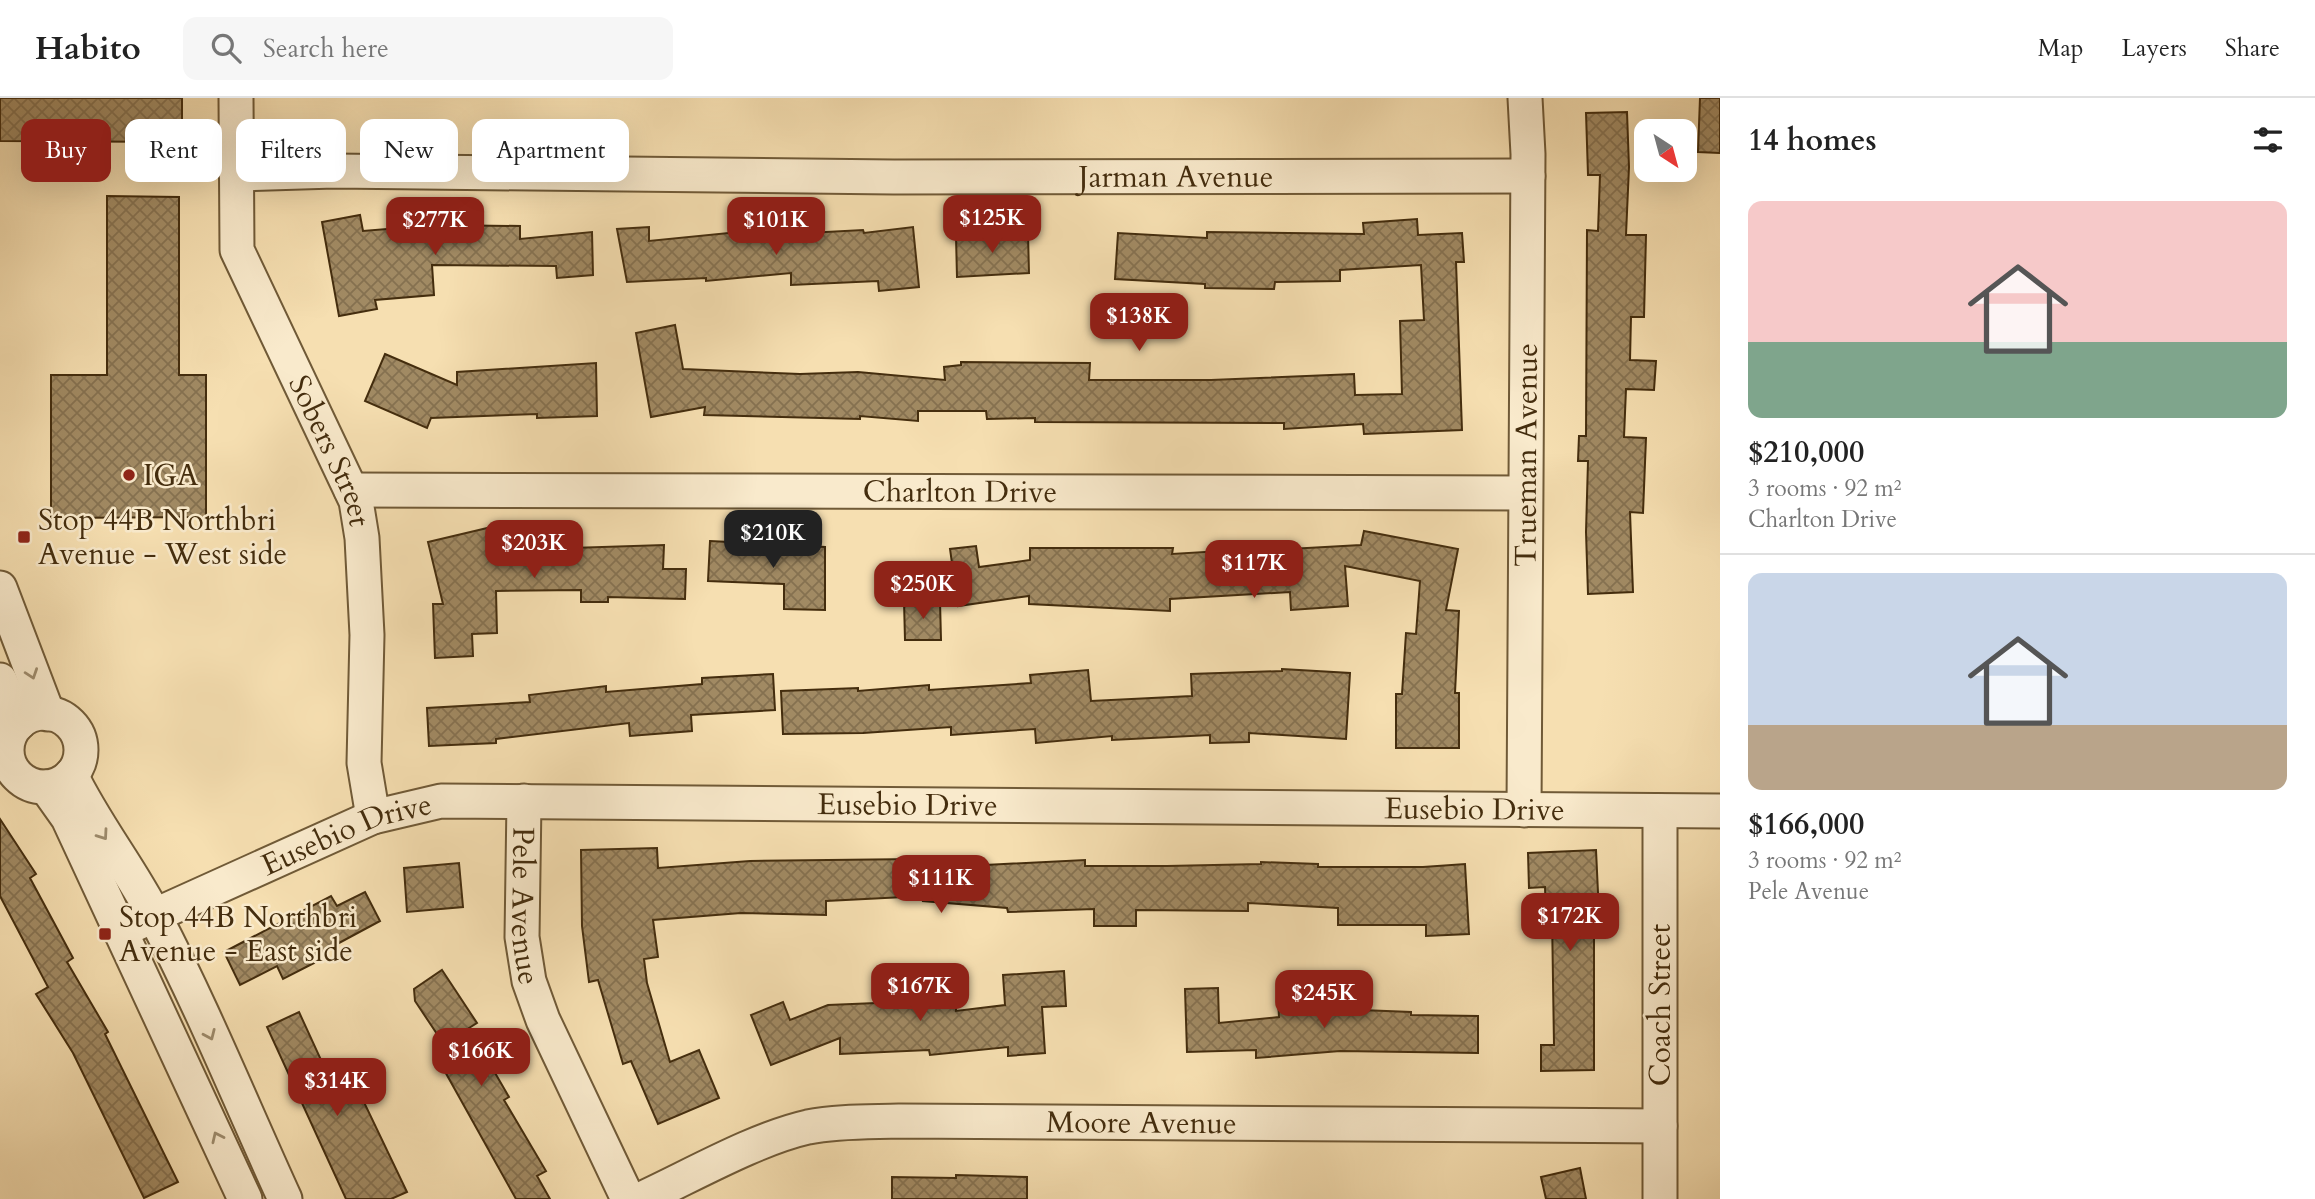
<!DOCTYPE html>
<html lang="en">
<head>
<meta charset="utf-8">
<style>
  :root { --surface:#fff; --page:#f6f6f6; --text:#222; --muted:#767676; --line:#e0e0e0; --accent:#8f2418 }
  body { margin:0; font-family:Cardo,serif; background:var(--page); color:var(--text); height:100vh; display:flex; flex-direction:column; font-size:26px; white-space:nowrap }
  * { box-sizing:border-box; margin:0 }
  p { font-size:23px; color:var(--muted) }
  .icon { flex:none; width:38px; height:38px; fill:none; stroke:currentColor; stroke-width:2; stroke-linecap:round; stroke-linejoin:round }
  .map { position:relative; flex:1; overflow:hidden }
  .drawer { display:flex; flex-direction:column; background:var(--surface); width:595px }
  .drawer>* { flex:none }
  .hud { position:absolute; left:21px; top:21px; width:665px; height:63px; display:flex; gap:14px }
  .needle { width:46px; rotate:144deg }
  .controls { position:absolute; left:1634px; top:21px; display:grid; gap:14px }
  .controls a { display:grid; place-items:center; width:63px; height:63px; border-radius:14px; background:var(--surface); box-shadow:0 7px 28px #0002; font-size:35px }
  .price { position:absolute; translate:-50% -60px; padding:0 16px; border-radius:14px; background:var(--accent); color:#fff; font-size:23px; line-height:46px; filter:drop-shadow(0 2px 4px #0008) }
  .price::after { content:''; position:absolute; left:50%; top:42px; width:21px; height:16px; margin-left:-10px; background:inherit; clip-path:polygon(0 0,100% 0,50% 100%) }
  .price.current { background:#222; color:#fff }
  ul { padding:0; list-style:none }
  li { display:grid; align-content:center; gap:14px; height:371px; padding:0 28px }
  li+li { border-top:2px solid var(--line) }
  li span { display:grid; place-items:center; height:217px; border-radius:14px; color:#555 }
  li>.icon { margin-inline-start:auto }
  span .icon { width:126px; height:126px; fill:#fffc; stroke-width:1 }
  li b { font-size:30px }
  h2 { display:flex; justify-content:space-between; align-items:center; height:84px; padding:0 28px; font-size:30px }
  .chip { padding:0 24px; border-radius:14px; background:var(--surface); box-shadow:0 7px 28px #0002; font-size:24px; line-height:63px }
  .chip.current { background:var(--accent); color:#fff }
  header { display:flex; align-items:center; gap:42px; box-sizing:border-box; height:98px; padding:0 35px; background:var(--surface); border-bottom:2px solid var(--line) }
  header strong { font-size:33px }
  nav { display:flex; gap:38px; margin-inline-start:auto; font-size:24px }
  .search { width:490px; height:63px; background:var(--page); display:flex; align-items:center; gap:18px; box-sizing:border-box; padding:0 24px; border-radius:14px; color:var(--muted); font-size:26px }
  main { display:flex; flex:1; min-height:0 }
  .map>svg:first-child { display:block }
  .building { fill:url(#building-cross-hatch); stroke:#442d0e; stroke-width:2 }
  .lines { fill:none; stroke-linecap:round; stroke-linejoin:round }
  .minor-casing { stroke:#705a37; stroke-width:37 }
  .minor { stroke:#f9eacc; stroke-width:33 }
  .oneway { stroke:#9e8c6d }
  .poi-dot { fill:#8f2418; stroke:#f9eacc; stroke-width:2.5 }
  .labels { text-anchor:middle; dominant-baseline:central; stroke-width:5; stroke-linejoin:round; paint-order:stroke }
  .street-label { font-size:30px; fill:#442d0e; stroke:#f9eacc }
  .poi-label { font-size:30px; fill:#442d0e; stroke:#f9eacc; text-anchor:start }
</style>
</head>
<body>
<header>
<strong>Habito</strong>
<div class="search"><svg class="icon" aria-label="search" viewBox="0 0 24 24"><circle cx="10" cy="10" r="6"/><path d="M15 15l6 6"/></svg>Search here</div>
<nav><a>Map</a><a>Layers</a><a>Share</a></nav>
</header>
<main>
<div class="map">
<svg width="1720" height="1101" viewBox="0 0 1720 1101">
  <defs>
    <pattern id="building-cross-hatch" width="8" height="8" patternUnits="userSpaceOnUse" patternTransform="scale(1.75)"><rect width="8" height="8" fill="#a18a63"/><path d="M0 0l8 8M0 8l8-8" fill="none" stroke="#857150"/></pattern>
  </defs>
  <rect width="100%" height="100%" fill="#f6dfb1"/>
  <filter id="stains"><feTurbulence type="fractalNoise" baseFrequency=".00286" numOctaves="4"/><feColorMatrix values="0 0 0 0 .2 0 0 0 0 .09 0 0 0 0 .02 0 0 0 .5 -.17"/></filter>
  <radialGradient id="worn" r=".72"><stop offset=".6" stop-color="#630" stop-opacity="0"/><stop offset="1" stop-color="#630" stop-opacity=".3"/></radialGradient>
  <!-- building -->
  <g class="building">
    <path d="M0,0H182V44L0,43Z"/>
    <path d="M1700,0H1720V55L1698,54Z"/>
    <path d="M1627,14L1629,69L1626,137H1646L1644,219H1631L1630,262L1656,263L1654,292L1626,291L1624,339L1646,340L1643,415L1630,414L1633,494L1588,496L1586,434L1588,363H1578L1579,338H1586L1587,132L1598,133L1600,77H1588L1586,15Z"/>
    <path d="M107,98L179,99V277H206V419L51,420V277H107Z"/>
    <path d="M360,117L363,133L436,127L520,128V141L592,134L593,177L557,180L556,168L432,167L434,197L375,202L377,211L339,218L322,124Z"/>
    <path d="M1417,121L1418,137L1462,135L1464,164H1456L1462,332L1364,336L1363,326L1284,331V325L1035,324V320L987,321L986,313H918V323L860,318V321L704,317L705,309L651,319L636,235L675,227L683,271L800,276L858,274L945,282L944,269L961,267V264L1090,265L1089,282H1211L1354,276L1355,297L1402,296L1400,223L1424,222L1421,167L1340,172V183L1275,184L1274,191L1205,190V186L1115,181L1118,135L1207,140V134L1364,136L1363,125Z"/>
    <path d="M649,129V143L770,131V137L863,132L864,135L913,129L919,189L879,193L878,183L791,187V175L706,183V180L627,184L617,131Z"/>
    <path d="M1028,136L1029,175L957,179L956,139Z"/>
    <path d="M385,256L457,287V274L596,265L597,318L537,320V316L431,320L427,330L365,303Z"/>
    <path d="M500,427L506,452L664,447L663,471H686L685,501L608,499V504H581V492L496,493L497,535L472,536L473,558L435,560L433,506H443L428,444Z"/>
    <path d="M1364,433L1458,451L1446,512L1459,513L1455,595H1459V650H1396V596H1402L1406,535L1416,536L1420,483L1345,468L1348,508L1291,512L1290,494L1170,501V513L1029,506V498L958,508L950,451L976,448L979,469L1030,462V450H1173L1172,456L1271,450V452L1361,447Z"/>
    <path d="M710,443L825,449V512L784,511V486L708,483Z"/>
    <path d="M904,503H940L941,542H905Z"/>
    <path d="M1282,571L1350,575L1346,641L1249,635V644L1210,645V637L1112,642V638L1036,645L1035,631L951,637V629L863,635L783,636L781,593L858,590V593L929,587V592L1031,585L1030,577L1088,572L1091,603L1192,598L1191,576L1282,573Z"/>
    <path d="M773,576L775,612L691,617L692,633L630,638L629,625L496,641V645L429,648L427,610L530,604L529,597L606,588V594L702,586V580Z"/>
    <path d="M0,721L36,776L30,780L73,860L67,864L108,934L105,936L178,1084L144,1100L73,955L36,896L48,889L0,798Z"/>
    <path d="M657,750L658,770L750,763L917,761L985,767L1085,762V768H1167L1261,766V764L1318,766V769H1423L1465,766L1469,836L1426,838V827H1338V810L1248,805V813L1136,812V828H1094V811L1008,814L1007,810L923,803L924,798L826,803V817L741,815L653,822L658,859L644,861L647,885L670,964L699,952L719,1000L658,1026L631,963L623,966L598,882L589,884L582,828L581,752Z"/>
    <path d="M1596,752L1599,816H1594V972L1541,973V947H1554L1552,818L1546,819L1545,789L1529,790L1528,755Z"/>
    <path d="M459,765L463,809L407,814L404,770Z"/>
    <path d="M365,794L380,823L311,860L314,865L283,881L277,868L240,887L224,854L331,798L337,808Z"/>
    <path d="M442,872L477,925L469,930L509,999L504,1002L546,1073L537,1078L550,1101H516L443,970L455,963L415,903L414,891Z"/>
    <path d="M1064,873L1066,908L1042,909L1045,955L1008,958V949L930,957L929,952L840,956V940L771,967L751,917L783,904L790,922L828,907L925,903L924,899L955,896L956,913L1005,907L1003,877Z"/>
    <path d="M1218,890L1219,925L1279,919L1278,902L1309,899L1310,910L1411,914V917L1478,918V955L1340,953L1256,960V952L1187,954L1185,891Z"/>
    <path d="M299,914L332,986L351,977L407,1094L391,1101H346L267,929Z"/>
    <path d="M1580,1070L1586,1101H1546L1541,1079Z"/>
    <path d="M956,1077L1027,1079V1101H892V1079L956,1080Z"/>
  </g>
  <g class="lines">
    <defs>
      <g id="minor">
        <path id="s1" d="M236,0L237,152L356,403L362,440L367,537L364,665L373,719"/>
        <path id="s2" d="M236,76L334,73L894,79L1528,78"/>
        <path id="s3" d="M351,392L1525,395"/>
        <path d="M0,490L48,616"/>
        <path d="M0,582L19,625"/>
        <circle cx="44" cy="652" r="37"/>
        <path d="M71,677C95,727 130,770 155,819C203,911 242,1007 285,1101"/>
        <path d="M46,689L68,720L245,1101"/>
        <path id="s4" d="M524,703L522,839L529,883L543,922L628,1101"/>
        <path id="s5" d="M1524,712L1528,56L1525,0"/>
        <path id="s6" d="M120,833L373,719L441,703L1720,713"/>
        <path id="s7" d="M641,1101C691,1078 755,1041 808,1029C838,1023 869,1024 899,1023L1660,1028"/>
        <path d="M1660,1101V713"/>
      </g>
    </defs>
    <!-- minor casing -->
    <use href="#minor" class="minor-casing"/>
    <!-- minor -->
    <use href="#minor" class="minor"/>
  </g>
  <!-- one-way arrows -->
  <defs><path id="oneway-chevron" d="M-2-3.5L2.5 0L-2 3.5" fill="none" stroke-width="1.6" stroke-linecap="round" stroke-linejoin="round" transform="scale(1.75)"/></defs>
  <g class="oneway">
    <use href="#oneway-chevron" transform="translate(32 576) rotate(71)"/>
    <use href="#oneway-chevron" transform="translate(103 737) rotate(55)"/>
    <use href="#oneway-chevron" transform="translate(210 937) rotate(66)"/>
    <use href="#oneway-chevron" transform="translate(217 1039) rotate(-115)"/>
  </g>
  <!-- markers -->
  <g class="poi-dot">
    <circle cx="129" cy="377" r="7"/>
    <rect x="17" y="432" width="14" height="14" rx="3.5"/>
    <rect x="98" y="829" width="14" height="14" rx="3.5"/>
  </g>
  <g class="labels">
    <!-- street labels -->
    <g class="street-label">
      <text stroke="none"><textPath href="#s2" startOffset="940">Jarman Avenue</textPath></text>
      <text stroke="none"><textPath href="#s1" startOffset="374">Sobers Street</textPath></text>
      <text stroke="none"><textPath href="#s5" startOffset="355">Trueman Avenue</textPath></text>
      <text stroke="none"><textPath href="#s3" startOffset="609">Charlton Drive</textPath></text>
      <text stroke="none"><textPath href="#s6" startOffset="814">Eusebio Drive</textPath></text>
      <text stroke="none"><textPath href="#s6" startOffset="1381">Eusebio Drive</textPath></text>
      <text stroke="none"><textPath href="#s6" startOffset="247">Eusebio Drive</textPath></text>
      <text stroke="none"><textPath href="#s4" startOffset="105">Pele Avenue</textPath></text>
      <text transform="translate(1660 907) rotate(-90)">Coach Street</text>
      <text stroke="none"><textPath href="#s7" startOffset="516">Moore Avenue</textPath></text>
    </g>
    <!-- poi labels -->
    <g class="poi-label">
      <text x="143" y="377">IGA</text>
      <text x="38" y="422">Stop 44B Northbri<tspan x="38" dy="34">Avenue - West side</tspan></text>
      <text x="119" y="819">Stop 44B Northbri<tspan x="119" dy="34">Avenue - East side</tspan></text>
    </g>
  </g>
  <rect width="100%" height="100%" filter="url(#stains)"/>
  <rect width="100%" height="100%" fill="url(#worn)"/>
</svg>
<div class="controls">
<a><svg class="needle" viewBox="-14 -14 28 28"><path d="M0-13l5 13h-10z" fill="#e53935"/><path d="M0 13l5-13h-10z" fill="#767676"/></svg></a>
</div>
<b class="price" style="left:992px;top:157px">$125K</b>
<b class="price" style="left:435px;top:159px">$277K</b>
<b class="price" style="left:776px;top:159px">$101K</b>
<b class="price" style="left:1139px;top:255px">$138K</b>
<b class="price current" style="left:773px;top:472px">$210K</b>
<b class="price" style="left:534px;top:482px">$203K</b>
<b class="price" style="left:1254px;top:502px">$117K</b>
<b class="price" style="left:923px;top:523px">$250K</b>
<b class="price" style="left:941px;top:817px">$111K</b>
<b class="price" style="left:1570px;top:855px">$172K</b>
<b class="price" style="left:920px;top:925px">$167K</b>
<b class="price" style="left:1324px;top:932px">$245K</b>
<b class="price" style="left:481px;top:990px">$166K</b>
<b class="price" style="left:337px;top:1020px">$314K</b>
<div class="hud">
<a class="chip current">Buy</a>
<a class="chip">Rent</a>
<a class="chip">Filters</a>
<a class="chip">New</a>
<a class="chip">Apartment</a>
</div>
</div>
<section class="drawer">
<h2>14 homes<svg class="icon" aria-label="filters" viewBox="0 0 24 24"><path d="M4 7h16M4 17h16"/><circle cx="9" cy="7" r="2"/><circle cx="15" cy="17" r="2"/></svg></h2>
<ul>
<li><span style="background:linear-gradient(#f6c9c9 65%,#7fa58c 0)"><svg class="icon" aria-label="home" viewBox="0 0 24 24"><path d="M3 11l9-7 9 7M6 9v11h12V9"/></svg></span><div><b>$210,000</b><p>3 rooms · 92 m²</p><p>Charlton Drive</p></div></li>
<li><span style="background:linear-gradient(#c9d6e8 70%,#b9a48a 0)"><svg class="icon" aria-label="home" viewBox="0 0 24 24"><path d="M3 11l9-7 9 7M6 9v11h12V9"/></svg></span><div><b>$166,000</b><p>3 rooms · 92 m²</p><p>Pele Avenue</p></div></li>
</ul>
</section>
</main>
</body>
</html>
